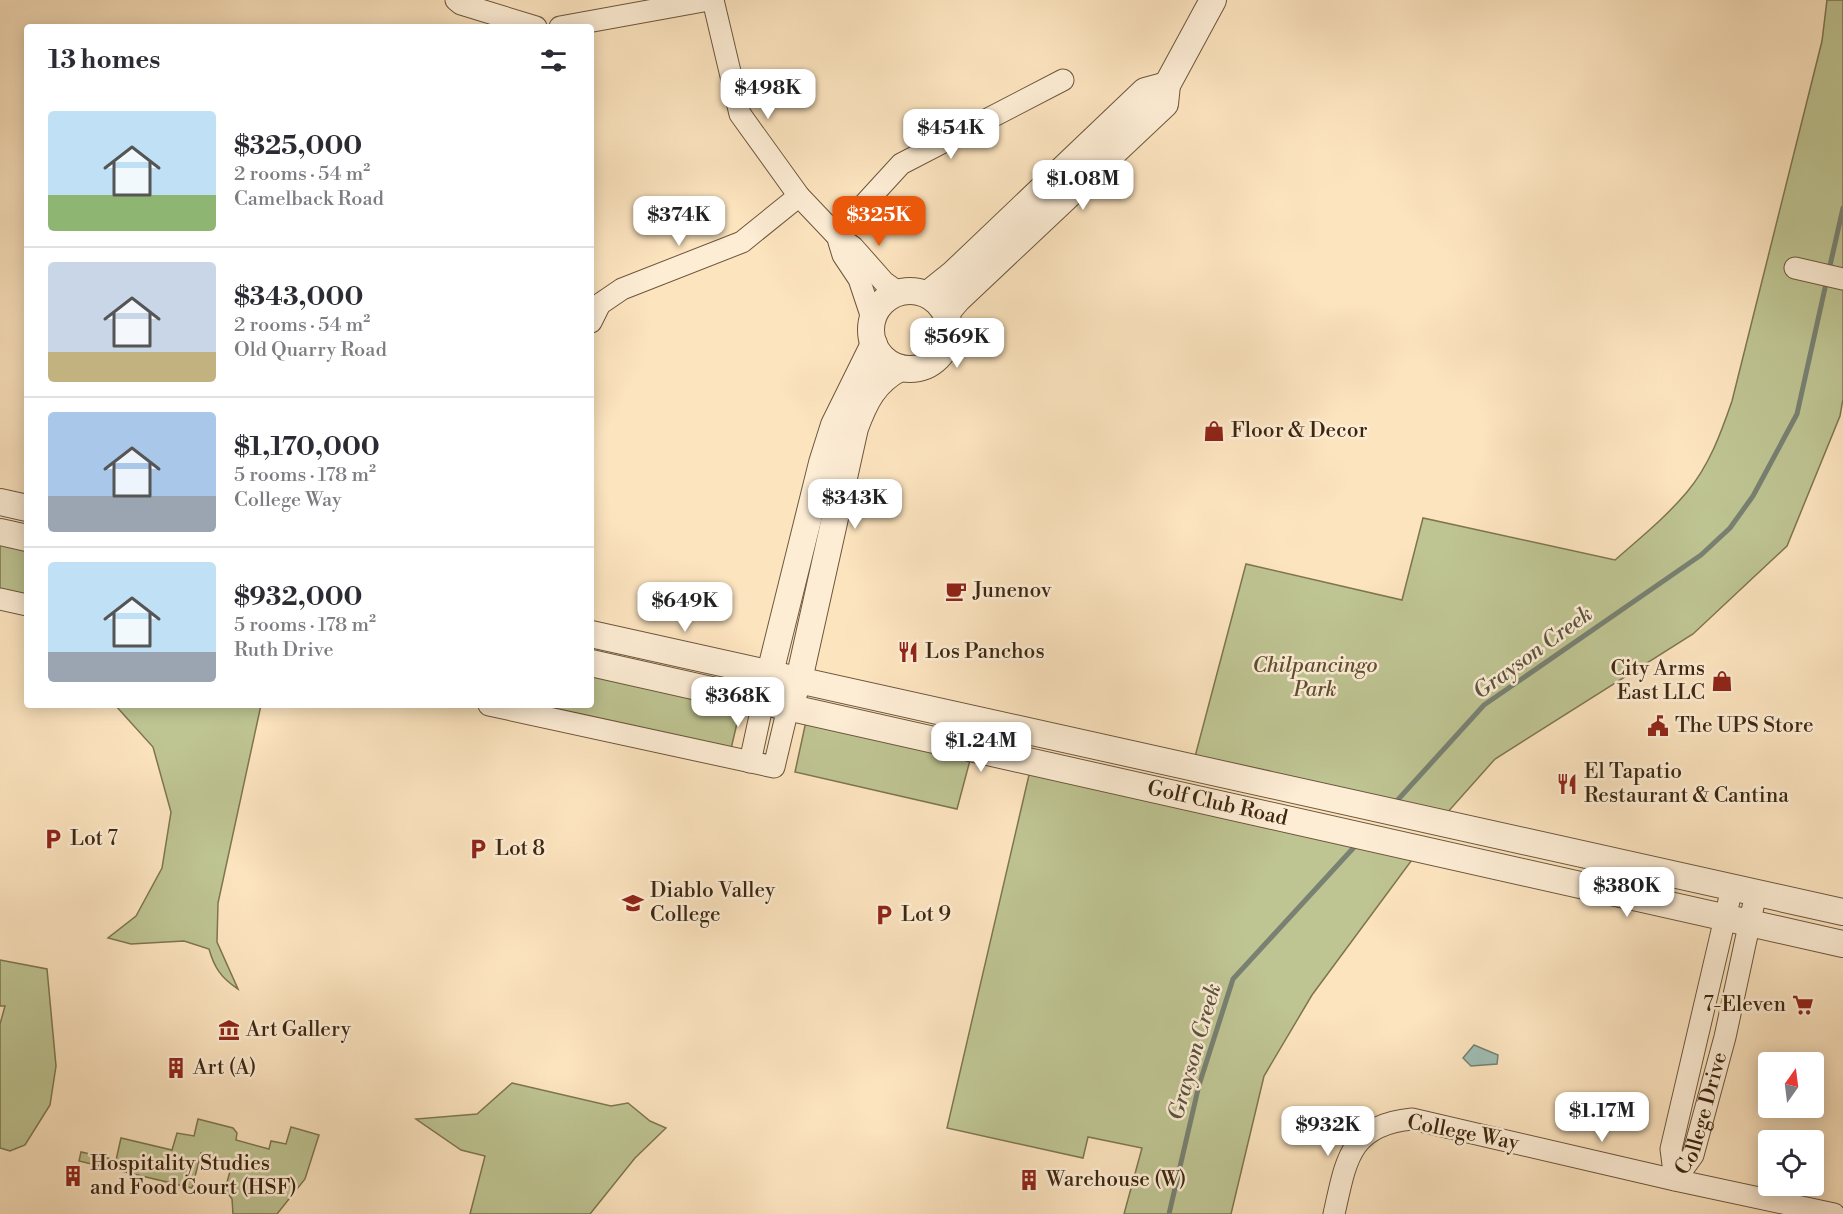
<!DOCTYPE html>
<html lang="en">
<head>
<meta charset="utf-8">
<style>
  :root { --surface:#fff; --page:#f7f7f7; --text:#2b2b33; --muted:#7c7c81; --line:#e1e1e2; --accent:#ea580c }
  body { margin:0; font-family:"Libre Bodoni",serif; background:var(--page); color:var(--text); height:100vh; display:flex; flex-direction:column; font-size:22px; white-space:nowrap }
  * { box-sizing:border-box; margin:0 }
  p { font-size:20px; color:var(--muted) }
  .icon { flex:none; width:33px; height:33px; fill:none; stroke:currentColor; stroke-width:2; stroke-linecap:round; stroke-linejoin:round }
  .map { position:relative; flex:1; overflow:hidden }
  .panel { position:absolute; left:24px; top:24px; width:570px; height:684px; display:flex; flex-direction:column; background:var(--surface); border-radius:6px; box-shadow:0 3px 15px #0003 }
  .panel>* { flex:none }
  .needle { width:39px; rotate:14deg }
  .controls { position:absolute; left:1758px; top:1052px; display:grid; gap:12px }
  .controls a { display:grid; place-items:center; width:66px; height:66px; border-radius:6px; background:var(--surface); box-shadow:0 3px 15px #0003; font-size:30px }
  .price { position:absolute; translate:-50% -51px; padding:0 14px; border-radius:12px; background:#fff; color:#222; font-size:20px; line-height:39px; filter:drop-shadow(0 2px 3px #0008) }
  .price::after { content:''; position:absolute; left:50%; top:36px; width:18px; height:14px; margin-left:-9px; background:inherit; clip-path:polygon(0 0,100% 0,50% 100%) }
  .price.on { background:var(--accent); color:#fff }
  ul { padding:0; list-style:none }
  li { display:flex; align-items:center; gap:18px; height:150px; padding:0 24px }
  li+li { border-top:2px solid var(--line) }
  li span { display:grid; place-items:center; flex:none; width:168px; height:120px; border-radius:6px; color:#555 }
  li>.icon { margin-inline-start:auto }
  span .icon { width:72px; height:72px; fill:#fffc; stroke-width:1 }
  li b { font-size:26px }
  h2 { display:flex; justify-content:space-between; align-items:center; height:72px; padding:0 24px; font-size:26px }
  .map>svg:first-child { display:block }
  .green { fill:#bec492; stroke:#7e7550; stroke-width:1.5 }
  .water { fill:#9fbeb4; stroke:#788172; stroke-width:1.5 }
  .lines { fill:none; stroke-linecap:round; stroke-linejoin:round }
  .stream { stroke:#788172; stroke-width:5 }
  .minor-casing { stroke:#6d563b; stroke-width:23 }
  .tertiary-casing { stroke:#6d563b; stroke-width:28 }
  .minor { stroke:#fdedd5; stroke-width:21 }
  .tertiary { stroke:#fdedd5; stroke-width:26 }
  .labels { text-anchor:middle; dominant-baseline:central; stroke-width:5; stroke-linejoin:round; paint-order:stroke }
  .poi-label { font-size:21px; fill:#3d260f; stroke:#fdedd5; text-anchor:start }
  .park-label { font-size:21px; font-style:italic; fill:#5d4e30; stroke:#fdedd5 }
  .street-label { font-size:21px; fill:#3d260f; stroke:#fdedd5 }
  .water-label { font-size:22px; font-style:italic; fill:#5a5441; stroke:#fdedd5 }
</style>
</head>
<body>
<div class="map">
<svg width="1843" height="1214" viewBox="0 0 1843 1214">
  <rect width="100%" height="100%" fill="#fce4bf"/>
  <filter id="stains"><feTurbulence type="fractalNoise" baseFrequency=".00333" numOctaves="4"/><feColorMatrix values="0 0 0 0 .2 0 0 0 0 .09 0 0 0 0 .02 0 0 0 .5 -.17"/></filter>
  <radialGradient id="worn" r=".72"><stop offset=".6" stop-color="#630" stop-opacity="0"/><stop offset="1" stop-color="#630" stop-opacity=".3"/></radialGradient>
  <!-- green -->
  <g class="green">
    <path d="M1827,0H1843V399L1840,416L1787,546L1693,634L1495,759L1438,823L1192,768L1246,564L1402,600L1423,518L1615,560C1640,538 1665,518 1687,492C1709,466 1721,433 1732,401L1822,41Z"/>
    <path d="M0,532L27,538V605L0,599Z"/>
    <path d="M591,663L743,698L729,757L489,705H591Z"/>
    <path d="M115,705H261L218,903L217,942L238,989C221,978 214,967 209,949L184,941L131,944L108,938L136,916L162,868L171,812L153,747Z"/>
    <path d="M808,712L973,749L957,809L795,772Z"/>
    <path d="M1032,762L1420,849L1312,995L1264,1076L1231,1214H1124L1142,1148L1088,1137L1083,1158L947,1128Z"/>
    <path d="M0,960L47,969L56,1066L50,1105L25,1145L10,1151L0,1148V1024L5,1006H0Z"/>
    <path d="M512,1083L611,1106L628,1103L650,1121L666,1128L635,1158L590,1214H470L485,1156L461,1150L416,1119L477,1114Z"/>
    <path d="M198,1119L233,1128L237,1133L236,1140L269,1149L271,1141L286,1144L291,1127L319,1135L305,1179L277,1214H233L232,1199L225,1189L233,1161L201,1153L192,1188L79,1161L81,1152L116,1160L121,1138L172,1150L177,1133L194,1136Z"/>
  </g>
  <!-- water -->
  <path class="water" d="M1474,1045L1498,1055L1497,1064L1471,1066L1463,1058Z"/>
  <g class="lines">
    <!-- stream -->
    <g class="stream">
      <path d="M1829,270L1843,208"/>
      <path d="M1394,804L1484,705L1701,555L1730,528L1753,496L1797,414L1827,279"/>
      <path d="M1169,1214L1199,1085L1233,979L1357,844"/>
    </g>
    <defs>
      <g id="minor">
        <path d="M456,0L461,4L536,27"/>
        <path d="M713,0L740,114L799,196L836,235L853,247L884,282L898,292"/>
        <path d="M560,27L709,0"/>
        <path d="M836,235L901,164L1063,80"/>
        <path d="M839,242L843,255L859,279L872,318"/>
        <path d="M1795,268L1843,279"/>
        <path d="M591,322L600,304L622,289L742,242L799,196"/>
        <path d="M0,599L27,605"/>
        <path d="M489,705L774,767L788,708"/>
        <path d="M750,762L763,702"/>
        <path id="s1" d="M1732,888L1671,1149L1675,1180L1693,1155L1725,1037L1756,893"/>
        <path d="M1334,1214C1346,1161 1349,1125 1412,1119L1675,1180L1834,1214"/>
      </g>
      <g id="tertiary">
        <circle cx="910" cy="330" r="39"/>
        <path d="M928,294L953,274L1145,91L1167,85"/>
        <path d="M946,313L958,299L1165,104L1167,85L1213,0"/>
        <path d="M0,502L27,508"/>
        <path d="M0,532L27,538"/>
        <path d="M591,634L1843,912"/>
        <path id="s2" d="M591,663L1843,944"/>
        <path d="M766,689L822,463L834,425L874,344"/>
        <path d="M793,696L799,680L855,428C865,401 874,382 900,368"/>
      </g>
    </defs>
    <!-- minor casing -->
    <use href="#minor" class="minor-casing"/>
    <!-- tertiary casing -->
    <use href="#tertiary" class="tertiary-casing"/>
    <!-- minor -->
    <use href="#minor" class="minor"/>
    <!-- tertiary -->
    <use href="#tertiary" class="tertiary"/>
  </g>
  <!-- icons -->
  <defs>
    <symbol id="shop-bare" viewBox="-9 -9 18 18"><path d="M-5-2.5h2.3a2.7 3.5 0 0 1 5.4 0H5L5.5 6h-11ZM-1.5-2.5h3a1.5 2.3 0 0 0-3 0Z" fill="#8f2418" stroke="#fdedd5" stroke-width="2.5" paint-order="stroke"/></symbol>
    <symbol id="cafe-bare" viewBox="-9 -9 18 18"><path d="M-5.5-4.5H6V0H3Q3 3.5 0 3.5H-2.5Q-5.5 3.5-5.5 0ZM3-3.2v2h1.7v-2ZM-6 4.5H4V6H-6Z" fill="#8f2418" stroke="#fdedd5" stroke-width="2.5" paint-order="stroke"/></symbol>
    <symbol id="restaurant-bare" viewBox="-9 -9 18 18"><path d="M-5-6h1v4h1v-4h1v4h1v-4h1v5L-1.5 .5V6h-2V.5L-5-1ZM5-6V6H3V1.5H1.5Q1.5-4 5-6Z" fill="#8f2418" stroke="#fdedd5" stroke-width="2.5" paint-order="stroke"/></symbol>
    <symbol id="civic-bare" viewBox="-9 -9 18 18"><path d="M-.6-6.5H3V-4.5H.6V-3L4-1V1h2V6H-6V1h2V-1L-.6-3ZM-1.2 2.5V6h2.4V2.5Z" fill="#8f2418" stroke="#fdedd5" stroke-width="2.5" paint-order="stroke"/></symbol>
    <symbol id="parking-bare" viewBox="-9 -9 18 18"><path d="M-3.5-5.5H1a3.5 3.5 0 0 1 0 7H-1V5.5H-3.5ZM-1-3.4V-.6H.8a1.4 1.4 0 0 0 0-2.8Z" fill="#8f2418" stroke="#fdedd5" stroke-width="2.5" paint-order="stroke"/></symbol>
    <symbol id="university-bare" viewBox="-9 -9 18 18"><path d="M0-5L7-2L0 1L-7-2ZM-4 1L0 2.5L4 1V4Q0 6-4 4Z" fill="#8f2418" stroke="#fdedd5" stroke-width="2.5" paint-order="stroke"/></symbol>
    <symbol id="supermarket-bare" viewBox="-9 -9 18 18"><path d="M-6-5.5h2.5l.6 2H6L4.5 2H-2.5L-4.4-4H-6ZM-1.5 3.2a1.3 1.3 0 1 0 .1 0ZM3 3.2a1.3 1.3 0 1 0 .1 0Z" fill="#8f2418" stroke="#fdedd5" stroke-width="2.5" paint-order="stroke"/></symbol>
    <symbol id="museum-bare" viewBox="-9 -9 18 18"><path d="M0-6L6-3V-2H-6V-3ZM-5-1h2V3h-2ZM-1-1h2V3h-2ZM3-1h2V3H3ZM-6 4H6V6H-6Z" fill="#8f2418" stroke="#fdedd5" stroke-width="2.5" paint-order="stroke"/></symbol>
    <symbol id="building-bare" viewBox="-9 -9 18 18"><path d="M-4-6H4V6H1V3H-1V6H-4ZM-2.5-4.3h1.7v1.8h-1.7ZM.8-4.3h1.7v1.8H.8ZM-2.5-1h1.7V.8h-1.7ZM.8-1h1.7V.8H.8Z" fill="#8f2418" stroke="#fdedd5" stroke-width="2.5" paint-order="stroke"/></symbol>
  </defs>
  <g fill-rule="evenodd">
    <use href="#shop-bare" x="1199" y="416" width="30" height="30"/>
    <use href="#cafe-bare" x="941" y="576" width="30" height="30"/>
    <use href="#restaurant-bare" x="893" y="637" width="30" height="30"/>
    <use href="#shop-bare" x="1707" y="666" width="30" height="30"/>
    <use href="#civic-bare" x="1643" y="711" width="30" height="30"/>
    <use href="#restaurant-bare" x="1552" y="769" width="30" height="30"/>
    <use href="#parking-bare" x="38" y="824" width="30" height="30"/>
    <use href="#parking-bare" x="463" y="834" width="30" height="30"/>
    <use href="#university-bare" x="618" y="888" width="30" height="30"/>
    <use href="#parking-bare" x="869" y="900" width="30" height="30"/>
    <use href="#supermarket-bare" x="1788" y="990" width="30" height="30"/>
    <use href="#museum-bare" x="214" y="1015" width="30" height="30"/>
    <use href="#building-bare" x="161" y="1053" width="30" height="30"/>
    <use href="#building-bare" x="58" y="1161" width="30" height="30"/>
    <use href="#building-bare" x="1014" y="1165" width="30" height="30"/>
  </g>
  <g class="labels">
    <!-- poi labels -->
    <g class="poi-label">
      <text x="1231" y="431">Floor &amp; Decor</text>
      <text x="973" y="591">Junenov</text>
      <text x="925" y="652">Los Panchos</text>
      <text x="1705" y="669" text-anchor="end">City Arms<tspan x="1705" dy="24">East LLC</tspan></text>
      <text x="1675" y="726">The UPS Store</text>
      <text x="1584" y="772">El Tapatio<tspan x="1584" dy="24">Restaurant &amp; Cantina</tspan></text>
      <text x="70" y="839">Lot 7</text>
      <text x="495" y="849">Lot 8</text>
      <text x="650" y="891">Diablo Valley<tspan x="650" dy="24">College</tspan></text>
      <text x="901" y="915">Lot 9</text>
      <text x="1786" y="1005" text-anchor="end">7-Eleven</text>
      <text x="246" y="1030">Art Gallery</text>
      <text x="193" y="1068">Art (A)</text>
      <text x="90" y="1164">Hospitality Studies<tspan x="90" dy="24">and Food Court (HSF)</tspan></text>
      <text x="1046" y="1180">Warehouse (W)</text>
    </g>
    <!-- park labels -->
    <g class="park-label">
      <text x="1315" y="666">Chilpancingo<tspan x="1315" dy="24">Park</tspan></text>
    </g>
    <!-- street labels -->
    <g class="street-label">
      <text stroke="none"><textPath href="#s2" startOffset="642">Golf Club Road</textPath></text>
      <text stroke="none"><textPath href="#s1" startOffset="372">College Drive</textPath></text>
      <text transform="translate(1463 1133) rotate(11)">College Way</text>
    </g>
    <!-- water labels -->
    <g class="water-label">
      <text transform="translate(1533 653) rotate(-36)">Grayson Creek</text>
      <text transform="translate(1195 1052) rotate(-74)">Grayson Creek</text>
    </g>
  </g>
  <rect width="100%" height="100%" filter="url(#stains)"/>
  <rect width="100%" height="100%" fill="url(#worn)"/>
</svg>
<div class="controls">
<a><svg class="needle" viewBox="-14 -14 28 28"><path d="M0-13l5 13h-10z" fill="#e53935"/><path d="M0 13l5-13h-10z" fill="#7c7c81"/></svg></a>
<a><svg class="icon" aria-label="locate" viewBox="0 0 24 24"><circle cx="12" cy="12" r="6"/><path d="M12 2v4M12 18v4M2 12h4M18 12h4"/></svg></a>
</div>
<b class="price" style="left:768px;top:120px">$498K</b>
<b class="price" style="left:951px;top:160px">$454K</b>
<b class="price" style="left:1083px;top:211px">$1.08M</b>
<b class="price" style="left:679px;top:247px">$374K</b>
<b class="price on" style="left:879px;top:247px">$325K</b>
<b class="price" style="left:957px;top:369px">$569K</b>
<b class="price" style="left:855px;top:530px">$343K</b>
<b class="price" style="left:685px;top:633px">$649K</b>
<b class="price" style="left:738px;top:728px">$368K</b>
<b class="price" style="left:981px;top:773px">$1.24M</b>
<b class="price" style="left:1627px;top:918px">$380K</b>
<b class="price" style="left:1602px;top:1143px">$1.17M</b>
<b class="price" style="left:1328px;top:1157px">$932K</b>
<section class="panel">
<h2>13 homes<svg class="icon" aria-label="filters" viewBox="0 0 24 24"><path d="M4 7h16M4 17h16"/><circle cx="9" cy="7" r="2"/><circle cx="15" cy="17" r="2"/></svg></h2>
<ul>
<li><span style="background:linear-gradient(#bfe0f5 70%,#8fb573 0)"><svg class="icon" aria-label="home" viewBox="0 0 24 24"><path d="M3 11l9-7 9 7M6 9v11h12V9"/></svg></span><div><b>$325,000</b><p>2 rooms · 54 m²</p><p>Camelback Road</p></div></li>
<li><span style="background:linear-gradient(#c9d6e8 75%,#c2b280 0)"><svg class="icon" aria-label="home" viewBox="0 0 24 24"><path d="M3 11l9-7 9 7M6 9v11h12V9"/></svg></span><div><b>$343,000</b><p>2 rooms · 54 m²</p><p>Old Quarry Road</p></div></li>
<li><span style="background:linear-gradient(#a9c7e8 70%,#9aa5b1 0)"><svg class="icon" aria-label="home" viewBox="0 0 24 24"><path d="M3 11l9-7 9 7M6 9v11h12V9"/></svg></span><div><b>$1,170,000</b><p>5 rooms · 178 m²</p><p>College Way</p></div></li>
<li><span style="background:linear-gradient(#bfe0f5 75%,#9aa5b1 0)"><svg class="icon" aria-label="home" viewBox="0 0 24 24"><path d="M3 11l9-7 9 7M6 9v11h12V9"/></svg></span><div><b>$932,000</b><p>5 rooms · 178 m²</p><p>Ruth Drive</p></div></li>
</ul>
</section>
</div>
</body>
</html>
